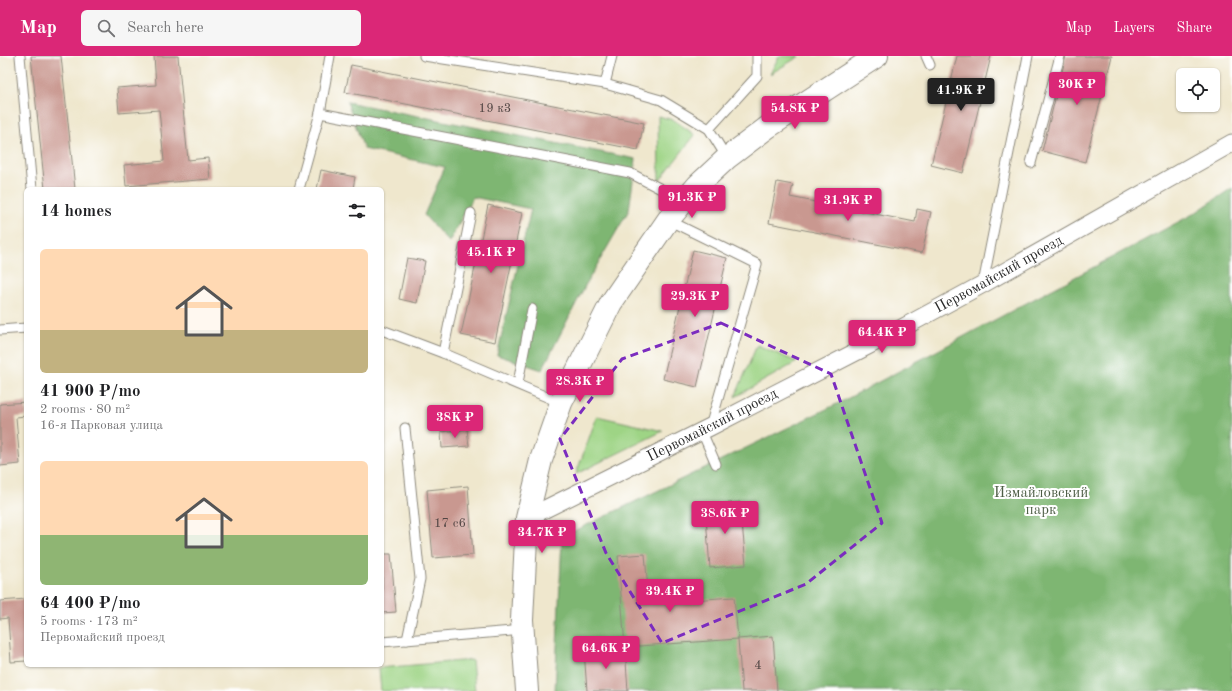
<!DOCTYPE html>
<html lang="en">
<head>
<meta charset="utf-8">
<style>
  :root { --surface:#fff; --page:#f6f6f6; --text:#202124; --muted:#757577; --accent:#db2777 }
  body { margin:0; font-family:"Old Standard TT",serif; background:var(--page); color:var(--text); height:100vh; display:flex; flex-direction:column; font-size:15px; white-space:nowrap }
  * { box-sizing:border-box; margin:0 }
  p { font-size:13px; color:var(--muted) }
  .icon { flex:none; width:22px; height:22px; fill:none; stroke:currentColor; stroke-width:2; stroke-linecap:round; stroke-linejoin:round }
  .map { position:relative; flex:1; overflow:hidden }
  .drawer { position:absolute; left:24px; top:131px; width:360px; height:480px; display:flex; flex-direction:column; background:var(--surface); border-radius:6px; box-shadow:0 1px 3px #0004 }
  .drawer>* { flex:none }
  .fabs { position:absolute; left:1176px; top:12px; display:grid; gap:8px }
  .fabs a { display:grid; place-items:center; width:44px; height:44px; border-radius:6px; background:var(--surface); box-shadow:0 1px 3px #0004; font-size:20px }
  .price { position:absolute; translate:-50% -34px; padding:0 9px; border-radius:4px; background:var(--accent); color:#fff; font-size:13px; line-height:26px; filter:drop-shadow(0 1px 2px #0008) }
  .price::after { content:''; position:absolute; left:50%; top:24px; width:12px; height:9px; margin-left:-6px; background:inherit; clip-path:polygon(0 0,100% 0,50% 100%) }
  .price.on { background:#222; color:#fff }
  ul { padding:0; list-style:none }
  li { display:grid; align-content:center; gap:8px; height:212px; padding:0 16px }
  li span { display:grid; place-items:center; height:124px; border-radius:6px; color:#555 }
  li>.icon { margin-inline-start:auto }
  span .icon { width:72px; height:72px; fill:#fffc; stroke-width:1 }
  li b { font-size:17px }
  h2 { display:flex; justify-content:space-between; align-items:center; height:48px; padding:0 16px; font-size:17px }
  header { display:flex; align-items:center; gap:24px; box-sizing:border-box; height:56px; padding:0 20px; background:var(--accent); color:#fff }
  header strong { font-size:19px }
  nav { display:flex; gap:22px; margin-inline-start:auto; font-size:14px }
  .search { width:280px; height:36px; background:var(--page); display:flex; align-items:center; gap:10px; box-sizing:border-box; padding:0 14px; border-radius:6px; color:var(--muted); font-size:15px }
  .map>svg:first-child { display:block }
  .green { fill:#9ed485; stroke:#648058 }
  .forest { fill:#7eb672; stroke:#54704e }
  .building { fill:#c99890 }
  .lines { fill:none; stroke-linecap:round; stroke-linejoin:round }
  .lane-casing { stroke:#8d897c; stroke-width:11 }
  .street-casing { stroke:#8d897c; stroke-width:19 }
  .secondary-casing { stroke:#8d897c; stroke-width:24 }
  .lane { stroke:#fff; stroke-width:9 }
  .street { stroke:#fff; stroke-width:17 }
  .secondary { stroke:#fff; stroke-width:22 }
  .marked { fill:none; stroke:#7b2cbf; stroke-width:3; stroke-dasharray:8 5; stroke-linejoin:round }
  .labels { text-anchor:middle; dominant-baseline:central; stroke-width:4; stroke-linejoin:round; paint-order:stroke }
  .number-label { font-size:13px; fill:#524644 }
  .street-label { font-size:15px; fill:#2b2b2b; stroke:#fff }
  .park-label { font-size:15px; fill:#4e5e46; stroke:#fff }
</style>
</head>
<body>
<header>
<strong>Map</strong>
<div class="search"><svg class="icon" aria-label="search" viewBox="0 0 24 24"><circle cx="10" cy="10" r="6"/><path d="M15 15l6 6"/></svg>Search here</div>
<nav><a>Map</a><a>Layers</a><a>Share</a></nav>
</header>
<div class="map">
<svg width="1232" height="635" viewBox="0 0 1232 635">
  <rect width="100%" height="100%" fill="#fff"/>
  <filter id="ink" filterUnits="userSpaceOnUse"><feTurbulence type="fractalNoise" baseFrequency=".025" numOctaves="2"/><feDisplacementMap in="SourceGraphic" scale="8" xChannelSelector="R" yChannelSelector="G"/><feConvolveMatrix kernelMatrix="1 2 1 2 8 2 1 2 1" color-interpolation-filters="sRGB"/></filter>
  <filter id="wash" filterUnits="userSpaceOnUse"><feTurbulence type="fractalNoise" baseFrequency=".012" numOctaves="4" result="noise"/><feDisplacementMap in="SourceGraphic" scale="16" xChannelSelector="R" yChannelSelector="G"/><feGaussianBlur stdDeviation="0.9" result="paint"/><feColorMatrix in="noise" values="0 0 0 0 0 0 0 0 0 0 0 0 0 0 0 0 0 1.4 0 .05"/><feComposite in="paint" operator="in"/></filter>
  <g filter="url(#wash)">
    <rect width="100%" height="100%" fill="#efe7cd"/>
    <!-- green -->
    <g class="green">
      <path d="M779,0H800L770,18Z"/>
      <path d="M658,60L674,64L695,79L659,125Z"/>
      <path d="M757,289L797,306L735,341Z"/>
      <path d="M597,360L663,375L576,418Z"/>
      <path d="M472,604L475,635H381L379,612Z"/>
    </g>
    <!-- forest -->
    <g class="forest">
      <path d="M347,46L636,103L629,154L586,228L542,314L497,299L531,153L473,141L449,186L424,159L445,111L364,93Z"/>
      <path d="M1232,132V635H555L562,481L841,346L1195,157Z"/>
    </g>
    <g id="blocks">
      <!-- building -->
      <g class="building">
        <path d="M31,0H61L75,133H45Z"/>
        <path d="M154,0H178L188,104L208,102L210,123L126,130L124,109L164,105L159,54L119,57L117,32L156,29Z"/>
        <path d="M957,0H991L963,117L931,109Z"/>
        <path d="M1066,0H1112L1085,106L1042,95Z"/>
        <path d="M351,9L644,67L638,94L345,36Z"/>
        <path d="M321,114L355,121L353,133H317Z"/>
        <path d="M777,126L793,129L790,141L915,166L917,153L931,156L922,197L769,167Z"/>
        <path d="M488,149L522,157L495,286L461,279Z"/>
        <path d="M693,194L727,202L697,331L663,323Z"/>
        <path d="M407,202L425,205L417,247L399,243Z"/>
        <path d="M26,346V360L16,361L20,408L0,410V348Z"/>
        <path d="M467,373L469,390L442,392L441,376Z"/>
        <path d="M468,430L473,499L433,502L427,434Z"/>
        <path d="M740,446L746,509L710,512L705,449Z"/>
        <path d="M382,498H391L396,556L382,557Z"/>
        <path d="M645,498L649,547L734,541L738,583L625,591L618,500Z"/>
        <path d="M26,543V605L11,606L8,562L0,563V545Z"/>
        <path d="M773,580L777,635H742L738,583Z"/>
        <path d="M625,591L628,635H587L584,594Z"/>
      </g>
    </g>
  </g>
  <g filter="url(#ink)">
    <use href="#blocks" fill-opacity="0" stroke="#8d897c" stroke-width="1"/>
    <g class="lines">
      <defs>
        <g id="lane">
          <path d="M20,0L32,133"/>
          <path d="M424,0L605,28L661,44L709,73L727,102"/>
          <path d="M926,0L930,9"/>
          <path d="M605,28L612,0"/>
          <path d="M320,57L630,117L661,133L679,151"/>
          <path d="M709,73L757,20V0"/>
          <path d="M1031,107L1060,0"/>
          <path d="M299,133L320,57L330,0"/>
          <path d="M668,164L757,208L710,371"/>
          <path d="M983,228L1028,0"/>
          <path d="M0,274L26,272"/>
          <path d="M382,274L443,297L561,347"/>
          <path d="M443,297L471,157"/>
          <path d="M518,327L532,253"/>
          <path d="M405,372L420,523L407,584"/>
          <path d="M702,376L716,408"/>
          <path d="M382,586L523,574"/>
        </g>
        <g id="street">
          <path id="s1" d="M527,462L710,371L889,279L983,228L1232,87"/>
        </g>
        <path id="secondary" d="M527,635L522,564L527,462L541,404L561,347L611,247L668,164L698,129L727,102L768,71L877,0"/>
      </defs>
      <!-- lane casing -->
      <use href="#lane" class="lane-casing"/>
      <!-- street casing -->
      <use href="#street" class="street-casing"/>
      <!-- secondary casing -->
      <use href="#secondary" class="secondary-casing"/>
      <!-- lane -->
      <use href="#lane" class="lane"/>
      <!-- street -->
      <use href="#street" class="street"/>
      <!-- secondary -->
      <use href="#secondary" class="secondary"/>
    </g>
  </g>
  <!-- marked area -->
  <path class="marked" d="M721,267L831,318L882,467L806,528L662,587L606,497L560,383L622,303Z"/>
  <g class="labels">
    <!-- number labels -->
    <g class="number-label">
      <text x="495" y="52">19 к3</text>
      <text x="450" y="467">17 с6</text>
      <text x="758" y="609">4</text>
    </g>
    <!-- street labels -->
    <g class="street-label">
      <text stroke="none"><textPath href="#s1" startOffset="531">Первомайский проезд</textPath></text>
      <text stroke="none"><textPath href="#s1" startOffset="207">Первомайский проезд</textPath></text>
    </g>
    <!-- park labels -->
    <g class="park-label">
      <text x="1041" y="437">Измайловский<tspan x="1041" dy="17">парк</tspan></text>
    </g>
  </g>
</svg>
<div class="fabs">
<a><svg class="icon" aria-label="locate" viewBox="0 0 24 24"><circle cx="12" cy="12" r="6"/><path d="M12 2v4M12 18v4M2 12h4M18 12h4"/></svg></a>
</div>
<b class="price" style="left:1077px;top:50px">30K ₽</b>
<b class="price on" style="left:961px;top:56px">41.9K ₽</b>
<b class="price" style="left:795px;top:74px">54.8K ₽</b>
<b class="price" style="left:692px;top:163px">91.3K ₽</b>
<b class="price" style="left:848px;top:166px">31.9K ₽</b>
<b class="price" style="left:491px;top:218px">45.1K ₽</b>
<b class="price" style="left:695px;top:262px">29.3K ₽</b>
<b class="price" style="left:882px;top:298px">64.4K ₽</b>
<b class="price" style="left:580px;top:347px">28.3K ₽</b>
<b class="price" style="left:455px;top:383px">38K ₽</b>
<b class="price" style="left:725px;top:479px">38.6K ₽</b>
<b class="price" style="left:542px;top:498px">34.7K ₽</b>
<b class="price" style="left:670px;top:557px">39.4K ₽</b>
<b class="price" style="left:606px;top:614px">64.6K ₽</b>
<section class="drawer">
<h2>14 homes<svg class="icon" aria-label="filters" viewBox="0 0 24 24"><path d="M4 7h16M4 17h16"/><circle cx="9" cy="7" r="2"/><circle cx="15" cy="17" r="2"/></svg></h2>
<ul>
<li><span style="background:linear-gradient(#ffd9b3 65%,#c2b280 0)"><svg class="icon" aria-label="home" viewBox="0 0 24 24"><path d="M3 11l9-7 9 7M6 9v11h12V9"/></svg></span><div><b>41 900 ₽/mo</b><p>2 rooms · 80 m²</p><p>16-я Парковая улица</p></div></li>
<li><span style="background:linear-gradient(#ffd9b3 60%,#8fb573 0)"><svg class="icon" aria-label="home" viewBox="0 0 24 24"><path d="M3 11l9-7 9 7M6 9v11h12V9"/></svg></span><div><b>64 400 ₽/mo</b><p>5 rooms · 173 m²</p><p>Первомайский проезд</p></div></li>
</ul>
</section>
</div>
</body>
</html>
